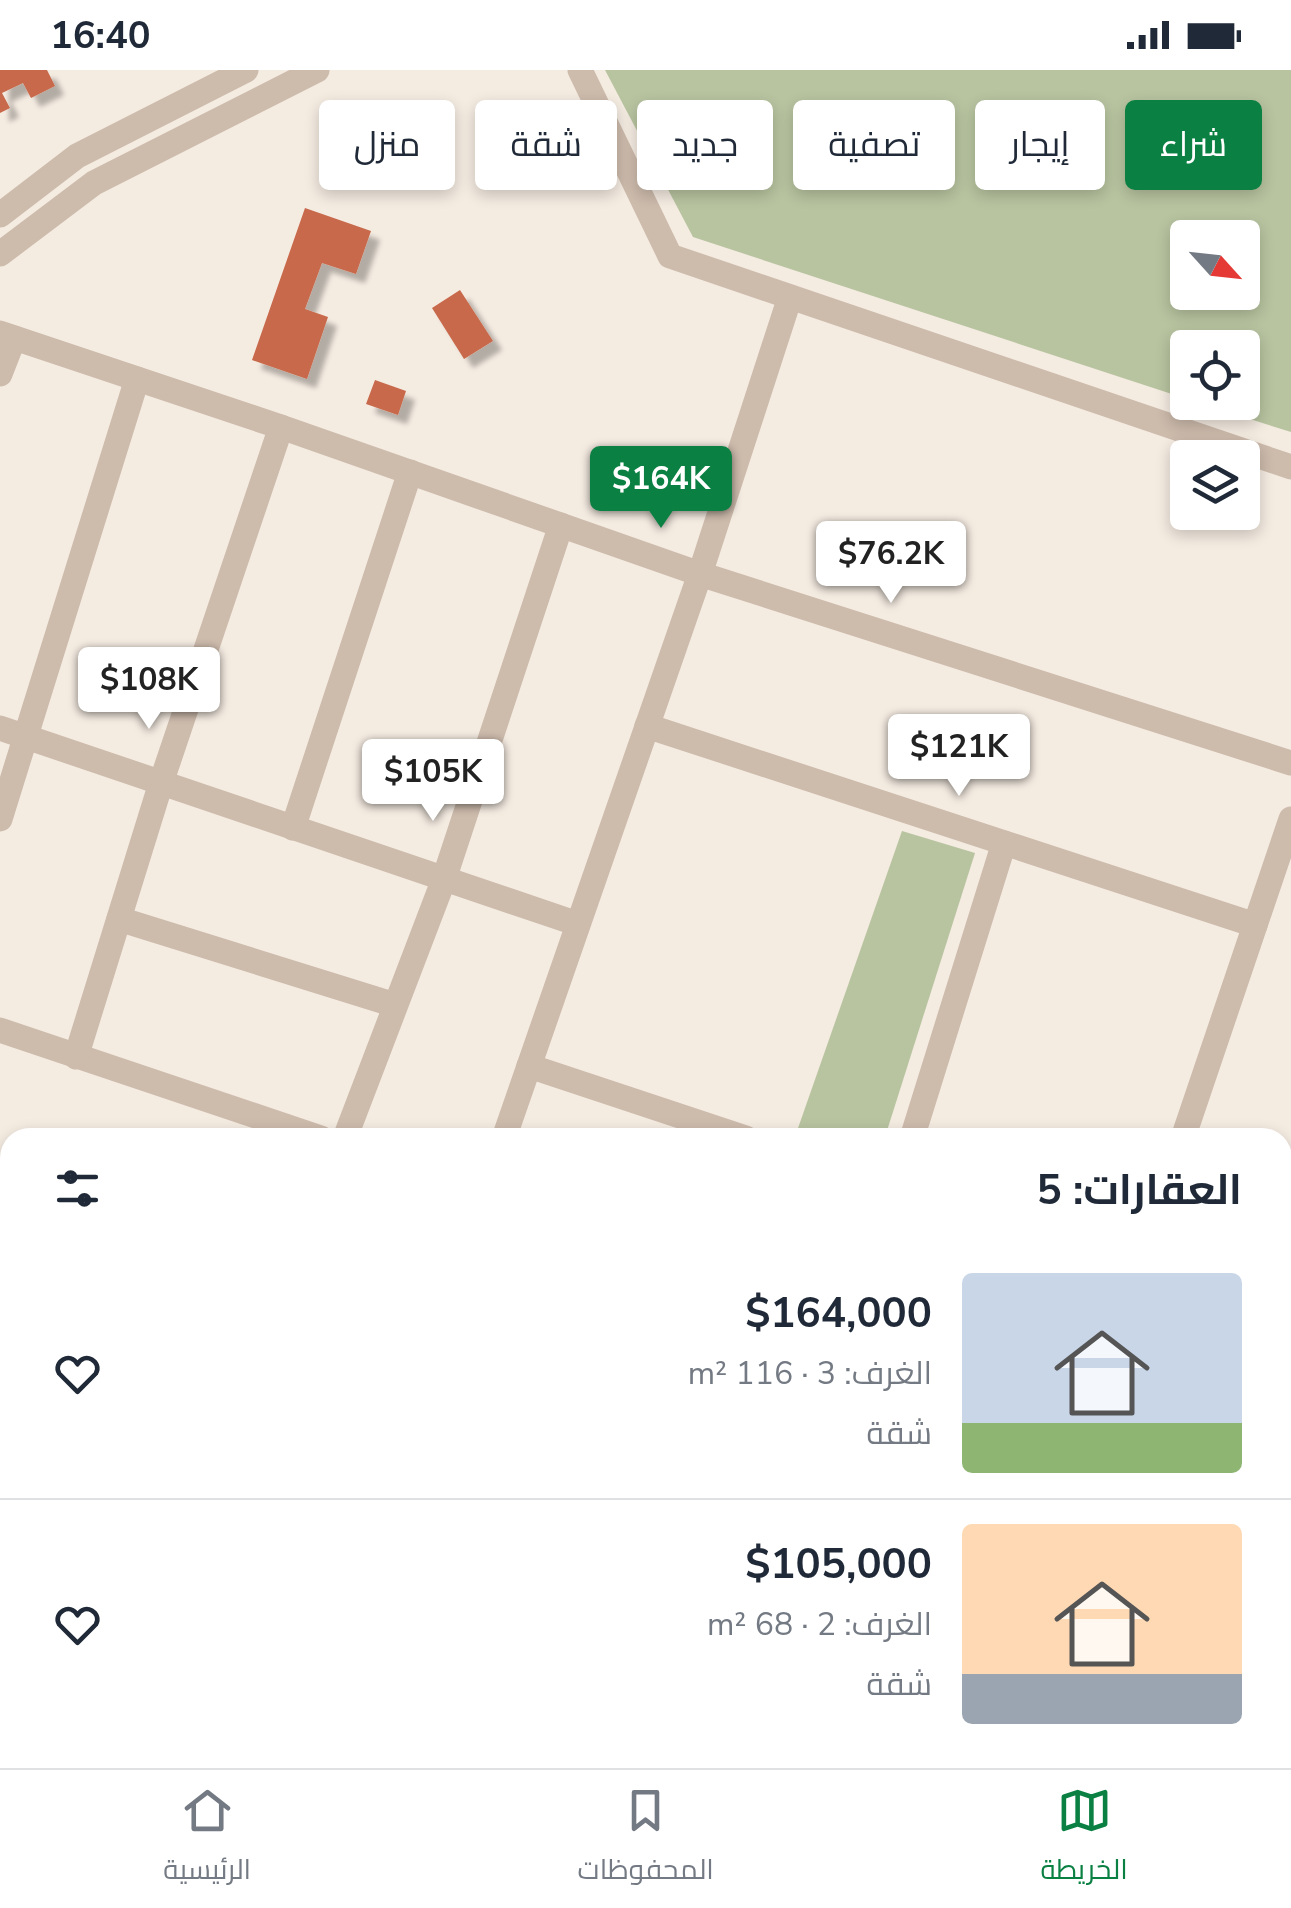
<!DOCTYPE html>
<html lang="ar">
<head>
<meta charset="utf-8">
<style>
  :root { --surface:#fff; --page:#f2f2f3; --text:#1f2937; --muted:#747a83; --line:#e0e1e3; --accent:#0b8043 }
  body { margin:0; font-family:"Nunito Sans",Cairo,sans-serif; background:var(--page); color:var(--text); direction:rtl; height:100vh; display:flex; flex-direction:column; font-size:38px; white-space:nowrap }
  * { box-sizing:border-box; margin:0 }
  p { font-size:32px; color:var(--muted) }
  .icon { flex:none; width:55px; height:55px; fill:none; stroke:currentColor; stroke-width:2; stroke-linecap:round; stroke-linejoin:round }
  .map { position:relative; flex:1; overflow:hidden; direction:ltr }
  .side { position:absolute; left:0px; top:1058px; width:1292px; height:642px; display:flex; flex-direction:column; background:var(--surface); border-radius:30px 30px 0 0; box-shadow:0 5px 15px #0003; direction:rtl }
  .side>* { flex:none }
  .top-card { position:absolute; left:30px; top:30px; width:1232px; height:90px; direction:rtl; display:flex; gap:20px }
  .needle { width:65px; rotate:117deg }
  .controls { position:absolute; left:1170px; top:150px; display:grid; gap:20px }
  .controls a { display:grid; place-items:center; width:90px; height:90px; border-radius:10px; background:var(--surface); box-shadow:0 5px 15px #0003; font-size:50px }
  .price { position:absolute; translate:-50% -85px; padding:0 22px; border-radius:10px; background:#fff; color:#222; font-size:32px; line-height:65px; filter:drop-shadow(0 2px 5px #0008) }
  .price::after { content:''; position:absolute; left:50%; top:60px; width:30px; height:22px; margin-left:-15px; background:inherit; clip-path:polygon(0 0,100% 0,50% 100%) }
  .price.current { background:var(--accent); color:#fff }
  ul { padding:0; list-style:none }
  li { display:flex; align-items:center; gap:30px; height:250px; padding:0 50px }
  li+li { border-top:2px solid var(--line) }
  li span { display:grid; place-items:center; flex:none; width:280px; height:200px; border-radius:10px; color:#555 }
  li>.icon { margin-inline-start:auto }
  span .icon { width:120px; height:120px; fill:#fffc; stroke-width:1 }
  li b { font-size:42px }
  h2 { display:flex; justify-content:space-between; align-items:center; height:120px; padding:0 50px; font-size:42px }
  .tag { padding:0 35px; border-radius:10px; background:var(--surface); box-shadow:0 5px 15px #0003; font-size:35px; line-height:90px }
  .tag.current { background:var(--accent); color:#fff }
  .status { display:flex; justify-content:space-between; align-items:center; height:70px; padding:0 50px; background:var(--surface); direction:ltr }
  .status svg { height:28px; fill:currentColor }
  .tabs { display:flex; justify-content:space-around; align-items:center; height:140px; border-top:2px solid var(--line); background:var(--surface); font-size:28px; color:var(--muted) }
  .tabs a { display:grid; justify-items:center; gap:5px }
  .tabs .current { color:var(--accent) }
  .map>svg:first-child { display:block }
  .green { fill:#b8c4a0; fill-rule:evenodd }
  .building { fill:#c8694b; filter:url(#shadow) }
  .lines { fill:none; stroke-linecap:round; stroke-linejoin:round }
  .minor { stroke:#cdbbac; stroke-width:25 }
</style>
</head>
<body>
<div class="status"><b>16:40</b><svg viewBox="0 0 49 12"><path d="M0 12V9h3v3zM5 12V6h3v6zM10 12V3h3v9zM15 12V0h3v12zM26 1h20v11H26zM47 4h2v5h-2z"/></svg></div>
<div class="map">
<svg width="1291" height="1698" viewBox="0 0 1291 1698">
  <defs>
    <filter id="shadow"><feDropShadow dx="9" dy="9" stdDeviation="2.5" flood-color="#0004"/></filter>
  </defs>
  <rect width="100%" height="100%" fill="#f4ebe1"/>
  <!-- green -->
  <g class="green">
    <path d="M605,0H1291V362L1199,333L1242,332V278H1188L1187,329L693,167ZM1188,168H1242V222H1188Z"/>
    <path d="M902,761L975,783L885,1067H827L797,1061Z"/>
  </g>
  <!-- building -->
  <g class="building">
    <path d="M0,0H47L55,16L31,28L23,13L2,23L10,38L0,43Z"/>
    <path d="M305,138L371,161L356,204L322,193L305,239L328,247L307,309L252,290Z"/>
    <path d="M460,220L493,271L464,289L432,238Z"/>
    <path d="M375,310L406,321L398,345L366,334Z"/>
  </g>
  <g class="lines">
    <!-- minor -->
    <g class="minor">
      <path d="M580,0L670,186L1291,397"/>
      <path d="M0,145L77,86L246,0"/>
      <path d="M0,184L94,113L317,0"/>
      <path d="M790,227L700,504L1291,693"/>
      <path d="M0,263L281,357L700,504L504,1068"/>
      <path d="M0,304L14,268"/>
      <path d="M647,656L1255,855"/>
      <path d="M0,658L578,854"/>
      <path d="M0,749L137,309"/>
      <path d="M293,758L410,402"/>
      <path d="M119,849L395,935"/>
      <path d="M0,960L321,1068"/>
      <path d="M76,987L161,713L281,357"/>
      <path d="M529,996L746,1068"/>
      <path d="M345,1068L444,809L561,455"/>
      <path d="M912,1068L1004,773"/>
      <path d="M1183,1068L1291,749"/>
      <path d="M0,1125L10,1128"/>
      <path d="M1282,1243L1291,1246"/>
      <path d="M0,1332L10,1336"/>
      <path d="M1282,1470L1291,1442"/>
      <path d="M0,1591L10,1594"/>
      <path d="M283,1690L307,1698"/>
      <path d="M723,1690L747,1698"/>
      <path d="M694,1698L696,1690"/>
      <path d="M986,1698L988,1690"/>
      <path d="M1214,1698L1216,1690"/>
    </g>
  </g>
</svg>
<div class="controls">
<a><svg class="needle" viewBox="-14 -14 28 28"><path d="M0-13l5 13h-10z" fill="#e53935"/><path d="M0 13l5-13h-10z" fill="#747a83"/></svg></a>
<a><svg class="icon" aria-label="locate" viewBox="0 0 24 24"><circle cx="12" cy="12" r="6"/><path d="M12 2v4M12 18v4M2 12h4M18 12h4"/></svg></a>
<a><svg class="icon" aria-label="layers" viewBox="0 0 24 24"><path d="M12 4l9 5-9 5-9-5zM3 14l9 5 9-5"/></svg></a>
</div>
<b class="price current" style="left:661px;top:461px">$164K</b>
<b class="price" style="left:891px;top:536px">$76.2K</b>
<b class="price" style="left:149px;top:662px">$108K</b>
<b class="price" style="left:959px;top:729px">$121K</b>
<b class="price" style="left:433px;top:754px">$105K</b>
<div class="top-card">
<a class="tag current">شراء</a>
<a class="tag">إيجار</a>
<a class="tag">تصفية</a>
<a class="tag">جديد</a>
<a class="tag">شقة</a>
<a class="tag">منزل</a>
</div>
<section class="side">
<h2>العقارات: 5<svg class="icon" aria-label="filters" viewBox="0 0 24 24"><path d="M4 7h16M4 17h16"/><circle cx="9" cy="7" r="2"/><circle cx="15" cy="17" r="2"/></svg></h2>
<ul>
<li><span style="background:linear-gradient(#c9d6e8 75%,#8fb573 0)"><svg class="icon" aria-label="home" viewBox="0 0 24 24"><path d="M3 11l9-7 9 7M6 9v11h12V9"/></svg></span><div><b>$164,000</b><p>الغرف: 3 · 116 m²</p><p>شقة</p></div><svg class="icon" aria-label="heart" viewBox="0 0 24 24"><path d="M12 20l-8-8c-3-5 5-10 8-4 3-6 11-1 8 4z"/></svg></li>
<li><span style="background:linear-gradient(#ffd9b3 75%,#9aa5b1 0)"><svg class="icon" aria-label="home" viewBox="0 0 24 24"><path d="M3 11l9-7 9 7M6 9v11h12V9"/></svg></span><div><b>$105,000</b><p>الغرف: 2 · 68 m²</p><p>شقة</p></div><svg class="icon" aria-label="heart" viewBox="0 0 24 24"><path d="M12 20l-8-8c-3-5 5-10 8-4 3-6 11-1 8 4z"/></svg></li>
</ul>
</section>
</div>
<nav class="tabs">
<a class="current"><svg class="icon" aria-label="map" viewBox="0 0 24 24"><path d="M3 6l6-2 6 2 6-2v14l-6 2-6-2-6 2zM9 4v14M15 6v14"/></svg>الخريطة</a>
<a><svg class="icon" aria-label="saved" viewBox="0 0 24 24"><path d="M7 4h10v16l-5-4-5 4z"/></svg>المحفوظات</a>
<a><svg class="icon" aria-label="home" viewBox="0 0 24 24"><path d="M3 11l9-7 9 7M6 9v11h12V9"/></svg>الرئيسية</a>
</nav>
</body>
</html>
